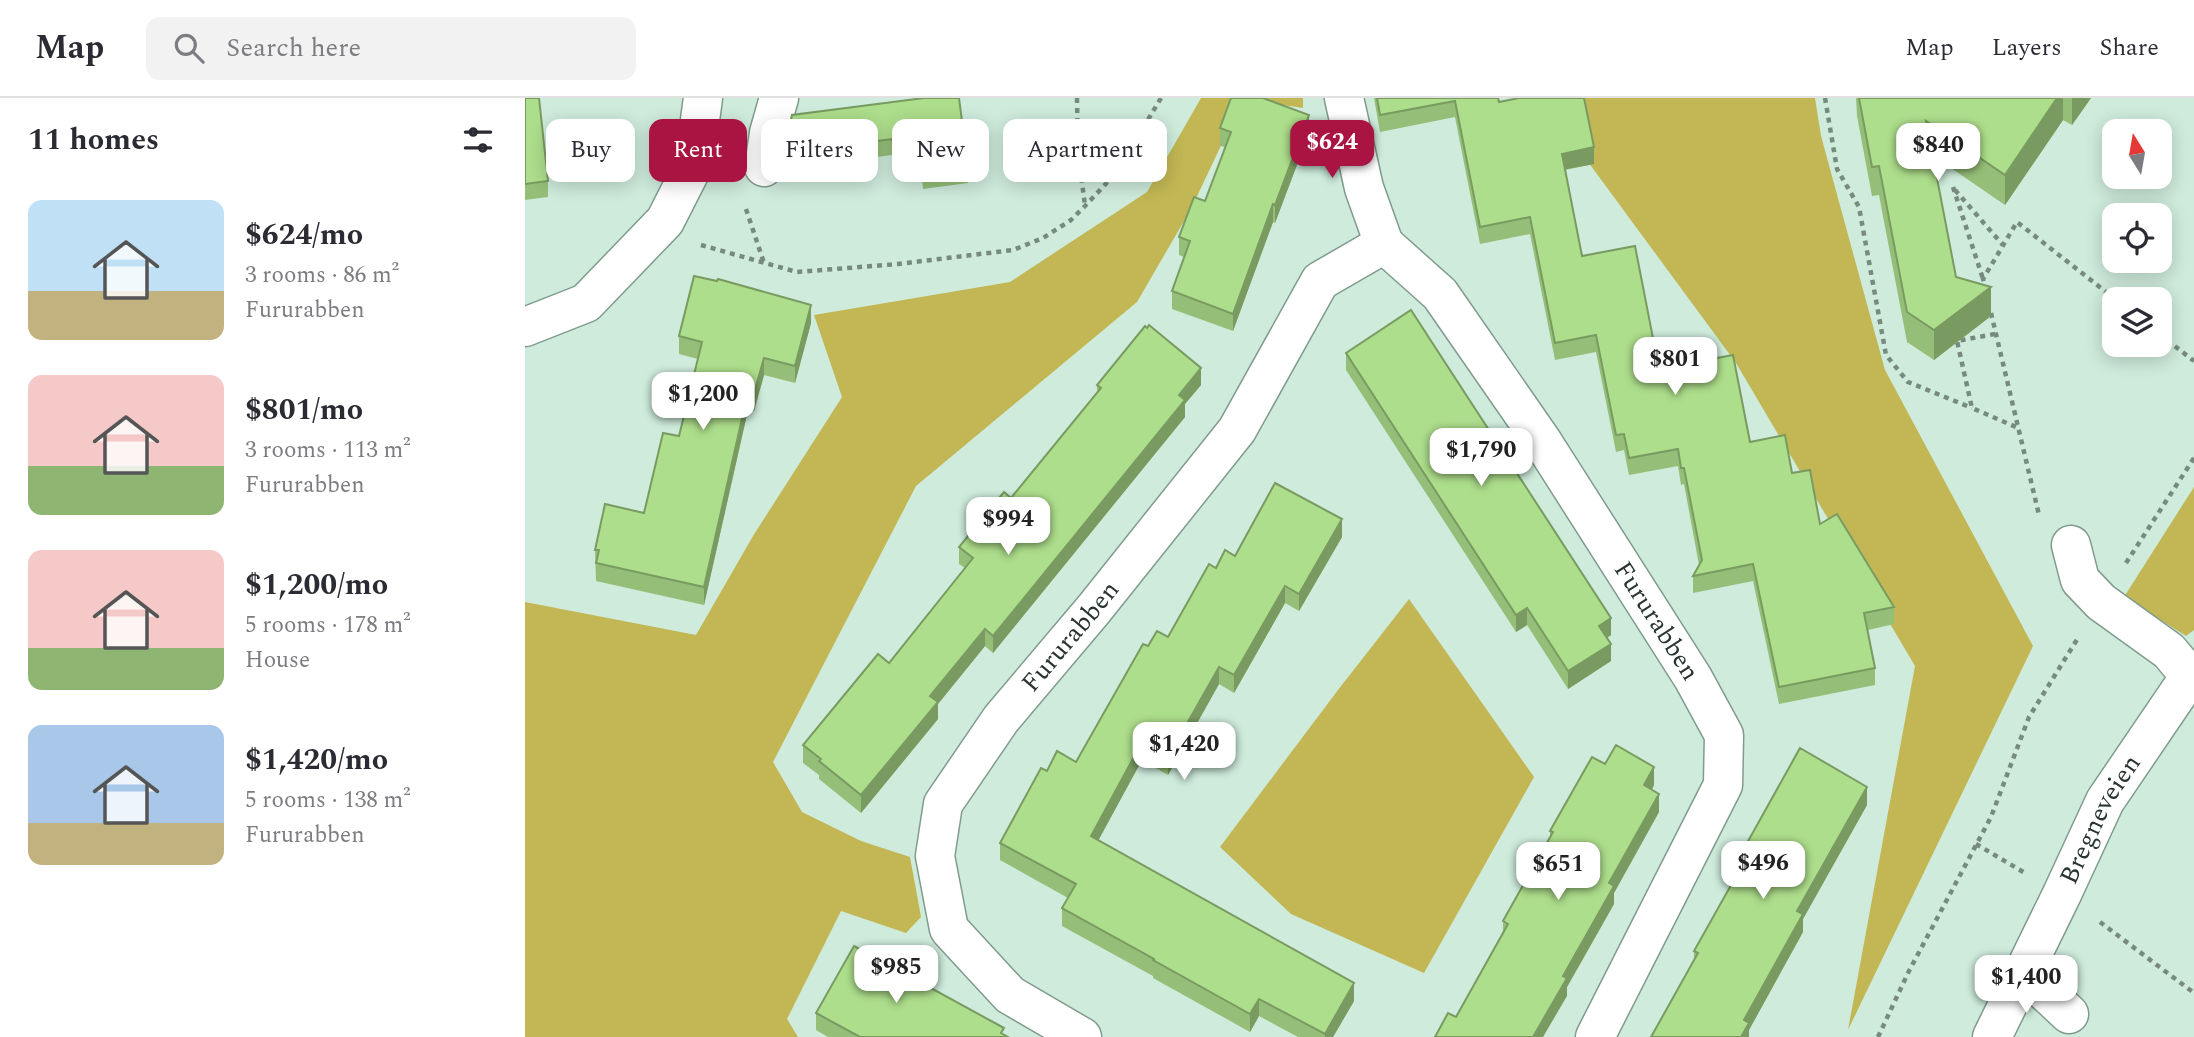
<!DOCTYPE html>
<html lang="en">
<head>
<meta charset="utf-8">
<style>
  :root { --surface:#fff; --page:#f2f2f3; --text:#2b2b33; --muted:#7c7c81; --line:#e1e1e2; --accent:#a91443 }
  body { margin:0; font-family:Spectral,serif; background:var(--page); color:var(--text); height:100vh; display:flex; flex-direction:column; font-size:26px; white-space:nowrap }
  * { box-sizing:border-box; margin:0 }
  p { font-size:23px; color:var(--muted) }
  .icon { flex:none; width:38px; height:38px; fill:none; stroke:currentColor; stroke-width:2; stroke-linecap:round; stroke-linejoin:round }
  .map { position:relative; flex:1; overflow:hidden }
  .details { display:flex; flex-direction:column; background:var(--surface); width:525px }
  .details>* { flex:none }
  .guide { position:absolute; left:21px; top:21px; width:665px; height:63px; display:flex; gap:14px }
  .needle { width:46px; rotate:349deg }
  .tools { position:absolute; left:1577px; top:21px; display:grid; gap:14px }
  .tools a { display:grid; place-items:center; width:70px; height:70px; border-radius:14px; background:var(--surface); box-shadow:0 4px 18px #0003; font-size:35px }
  .price { position:absolute; translate:-50% -60px; padding:0 16px; border-radius:14px; background:#fff; color:#222; font-size:23px; line-height:46px; filter:drop-shadow(0 2px 4px #0008) }
  .price::after { content:''; position:absolute; left:50%; top:42px; width:21px; height:16px; margin-left:-10px; background:inherit; clip-path:polygon(0 0,100% 0,50% 100%) }
  .price.selected { background:var(--accent); color:#fff }
  ul { padding:0; list-style:none }
  li { display:flex; align-items:center; gap:21px; height:175px; padding:0 28px }
  li span { display:grid; place-items:center; flex:none; width:196px; height:140px; border-radius:14px; color:#555 }
  li>.icon { margin-inline-start:auto }
  span .icon { width:84px; height:84px; fill:#fffc; stroke-width:1 }
  li b { font-size:30px }
  h2 { display:flex; justify-content:space-between; align-items:center; height:84px; padding:0 28px; font-size:30px }
  .pill { padding:0 24px; border-radius:14px; background:var(--surface); box-shadow:0 4px 18px #0003; font-size:24px; line-height:63px }
  .pill.selected { background:var(--accent); color:#fff }
  header { display:flex; align-items:center; gap:42px; box-sizing:border-box; height:98px; padding:0 35px; background:var(--surface); border-bottom:2px solid var(--line) }
  header strong { font-size:33px }
  nav { display:flex; gap:38px; margin-inline-start:auto; font-size:24px }
  .search { width:490px; height:63px; background:var(--page); display:flex; align-items:center; gap:18px; box-sizing:border-box; padding:0 24px; border-radius:14px; color:var(--muted); font-size:26px }
  main { display:flex; flex:1; min-height:0 }
  .map>svg:first-child { display:block }
  .forest { fill:#c2b754 }
  .lines { fill:none; stroke-linecap:round; stroke-linejoin:round }
  .minor-casing { stroke:#809b8e; stroke-width:41 }
  .path { stroke:#778a80; stroke-width:4.5; stroke-dasharray:5 5; stroke-linecap:butt }
  .minor { stroke:#fff; stroke-width:38 }
  .wall { fill:#95bf78 }
  .shaded-wall { fill:#799b61 }
  .building { fill:#adde8b; stroke:#799b61; stroke-width:2 }
  .labels { text-anchor:middle; dominant-baseline:central; stroke-width:5; stroke-linejoin:round; paint-order:stroke }
  .street-label { font-size:26px; fill:#2a3530; stroke:#fff }
</style>
</head>
<body>
<header>
<strong>Map</strong>
<div class="search"><svg class="icon" aria-label="search" viewBox="0 0 24 24"><circle cx="10" cy="10" r="6"/><path d="M15 15l6 6"/></svg>Search here</div>
<nav><a>Map</a><a>Layers</a><a>Share</a></nav>
</header>
<main>
<section class="details">
<h2>11 homes<svg class="icon" aria-label="filters" viewBox="0 0 24 24"><path d="M4 7h16M4 17h16"/><circle cx="9" cy="7" r="2"/><circle cx="15" cy="17" r="2"/></svg></h2>
<ul>
<li><span style="background:linear-gradient(#bfe0f5 65%,#c2b280 0)"><svg class="icon" aria-label="home" viewBox="0 0 24 24"><path d="M3 11l9-7 9 7M6 9v11h12V9"/></svg></span><div><b>$624/mo</b><p>3 rooms · 86 m²</p><p>Fururabben</p></div></li>
<li><span style="background:linear-gradient(#f6c9c9 65%,#8fb573 0)"><svg class="icon" aria-label="home" viewBox="0 0 24 24"><path d="M3 11l9-7 9 7M6 9v11h12V9"/></svg></span><div><b>$801/mo</b><p>3 rooms · 113 m²</p><p>Fururabben</p></div></li>
<li><span style="background:linear-gradient(#f6c9c9 70%,#8fb573 0)"><svg class="icon" aria-label="home" viewBox="0 0 24 24"><path d="M3 11l9-7 9 7M6 9v11h12V9"/></svg></span><div><b>$1,200/mo</b><p>5 rooms · 178 m²</p><p>House</p></div></li>
<li><span style="background:linear-gradient(#a9c7e8 70%,#c2b280 0)"><svg class="icon" aria-label="home" viewBox="0 0 24 24"><path d="M3 11l9-7 9 7M6 9v11h12V9"/></svg></span><div><b>$1,420/mo</b><p>5 rooms · 138 m²</p><p>Fururabben</p></div></li>
</ul>
</section>
<div class="map">
<svg width="1669" height="939" viewBox="0 0 1669 939">
  <rect width="100%" height="100%" fill="#ceebdc"/>
  <!-- forest -->
  <g class="forest">
    <path d="M676,0H778V10L718,1L666,111L612,204L391,388L248,664L277,714L336,743L385,759L396,819L381,835L316,813L262,921L273,939H0V504L171,537L228,438L317,299L289,217L485,184L622,94Z"/>
    <path d="M1016,0H1290L1296,38L1360,272L1508,548L1323,932L1390,568L1211,265Z"/>
    <path d="M1669,389V532L1661,538L1599,499Z"/>
    <path d="M884,501L1009,679L899,875L766,816L695,749L813,592Z"/>
  </g>
  <g class="lines">
    <defs>
      <g id="minor">
        <path d="M819,0L839,90L859,146"/>
        <path d="M239,69L244,35L254,0"/>
        <path d="M0,229L61,205L140,123L169,66L178,0"/>
        <path d="M1546,447L1555,482L1576,504L1644,553L1664,577"/>
        <path d="M1499,874L1544,916"/>
        <path id="s1" d="M557,939L485,897L424,831L410,758L418,706L476,621L569,511L712,332L795,183L859,146L915,196L1017,343L1168,580L1199,637L1198,687L1070,939"/>
        <path id="s2" d="M1467,939L1537,796L1580,703L1669,572"/>
      </g>
    </defs>
    <!-- minor casing -->
    <use href="#minor" class="minor-casing"/>
    <!-- path -->
    <g class="path">
      <path d="M552,0L553,55L560,107"/>
      <path d="M1300,0L1312,71L1334,109L1361,257L1383,284L1447,310"/>
      <path d="M1428,89L1458,181"/>
      <path d="M1430,92L1478,147"/>
      <path d="M221,111L239,165"/>
      <path d="M176,147L272,174L373,166L488,152L518,140L546,122L560,108L591,75L636,0"/>
      <path d="M1461,193L1458,181L1492,124L1590,201"/>
      <path d="M1466,215L1514,417"/>
      <path d="M1470,236L1432,243L1447,310L1491,329"/>
      <path d="M1634,236L1669,263"/>
      <path d="M1601,465L1669,360"/>
      <path d="M1451,746L1500,775"/>
      <path d="M1575,824L1669,895"/>
      <path d="M1353,939L1384,873L1466,719L1504,619L1553,540"/>
    </g>
    <!-- minor -->
    <use href="#minor" class="minor"/>
  </g>
  <!-- wall -->
  <g class="wall">
    <path d="M0,0L23,83V99L0,102Z"/>
    <path d="M399,0L443,69V85L398,91L395,64L369,67L367,57L267,70L264,47V31Z"/>
    <path d="M849,0H973L974,4L1069,66L1040,72L1057,158L1134,271L1225,344L1267,375L1295,426L1369,509V526L1343,532L1350,570V587L1254,606L1228,483L1168,495V478L1174,467L1159,386L1156,387L1153,368L1104,377L1099,352L1091,354L1071,254L1030,262L1005,136L955,146L930,19L855,34Z"/>
    <path d="M1331,0H1566L1547,27L1538,22L1480,107L1407,57L1431,179L1466,218L1409,262L1382,244L1354,97L1347,98L1332,18Z"/>
    <path d="M695,30L784,35L750,125L748,124L708,233L647,211V193L659,159L654,157V139L680,103L700,49L695,48Z"/>
    <path d="M286,225L270,285L239,277L229,313L223,312L179,507L71,483L70,452L119,415L154,338L173,261L154,256V238Z"/>
    <path d="M821,255L1086,537L1082,540L1086,563L1043,591L1002,527L991,534L821,272Z"/>
    <path d="M572,287H676L660,306V319L468,555L460,548L413,606V621L336,715L294,681V677L278,665V647L364,565L440,470L434,466V449L486,400L572,295Z"/>
    <path d="M817,439L774,513L760,505L709,595L694,586L643,677L617,662L573,742L829,903L808,939H773L734,918L725,934L628,880V878L537,828V810L543,800L475,762V745L522,673L551,664L623,548L643,539L691,470L710,458Z"/>
    <path d="M1080,666L1129,687L1127,692L1134,714L1089,795V806L1042,889V898L978,835V823L1025,740V733Z"/>
    <path d="M1342,707L1278,821V834L1224,932V939L1169,863V853L1222,758V745Z"/>
    <path d="M291,915L479,937L483,939H303L291,932Z"/>
  </g>
  <!-- shaded-wall -->
  <g class="shaded-wall">
    <path d="M1532,0H1538V22L1480,107V77Z"/>
    <path d="M1547,0H1566L1547,27Z"/>
    <path d="M784,17V35L750,125V107Z"/>
    <path d="M1069,49V66L1037,72V56Z"/>
    <path d="M748,106V124L708,233V216Z"/>
    <path d="M1466,189V218L1409,262V232Z"/>
    <path d="M286,207V225L270,285V268Z"/>
    <path d="M239,260V277L229,313V295Z"/>
    <path d="M676,270V287L660,306V319L468,555V538Z"/>
    <path d="M223,294V312L179,507V489Z"/>
    <path d="M817,421V439L774,513V496Z"/>
    <path d="M760,488V505L709,595V577Z"/>
    <path d="M1002,510V527L991,534V517Z"/>
    <path d="M1086,520V537L1074,545V528Z"/>
    <path d="M460,531V548L413,606V621L336,715V697L405,598Z"/>
    <path d="M1086,546V563L1043,591V573Z"/>
    <path d="M694,569V586L643,677V659Z"/>
    <path d="M617,644V662L566,756V738Z"/>
    <path d="M1129,669V687L1119,705V687Z"/>
    <path d="M1342,689V707L1278,821V834L1224,932V939H1216L1219,922L1272,813Z"/>
    <path d="M1134,696V714L1089,795V806L1042,889V898L1018,939H1008L1084,785Z"/>
    <path d="M829,885V903L808,939H800V936Z"/>
    <path d="M734,901V918L725,934V916Z"/>
  </g>
  <!-- building -->
  <g class="building">
    <path d="M0,0H14L23,83L0,86Z"/>
    <path d="M399,0H434L443,69L398,75L395,48L369,51L367,41L267,54L264,31L267,17Z"/>
    <path d="M706,0H738L784,17L750,107L748,106L708,216L647,193L665,143L654,139L669,99L680,103L706,34L695,30Z"/>
    <path d="M852,0H973L974,4L994,0H1059L1069,49L1037,56L1057,158L1110,148L1134,271L1208,257L1225,344L1260,337L1267,375L1285,372L1295,426L1312,416L1369,509L1339,515L1350,570L1254,589L1228,466L1168,478L1177,462L1159,370H1156L1153,351L1104,360L1099,336L1091,337L1071,237L1030,245L1005,119L955,129L930,3L855,17Z"/>
    <path d="M1334,0H1532L1480,77L1401,23L1431,179L1466,189L1409,232L1382,214L1354,68L1347,69Z"/>
    <path d="M169,178L192,183L193,181L286,207L270,268L239,260L229,295L223,294L179,489L71,465L74,452H70L80,406L119,415L138,335L154,338L177,244L154,238Z"/>
    <path d="M886,212L1086,520L1074,528L1086,546L1043,573L1002,510L991,517L821,255Z"/>
    <path d="M624,227L676,270L654,297L660,302L468,538L460,531L405,598L413,604L336,697L294,663L296,661L278,647L353,556L364,565L448,460L434,449L479,394L486,400L576,290L572,287L620,228L622,230Z"/>
    <path d="M750,385L817,421L774,496L760,488L709,577L694,569L643,659L617,644L566,738L829,885L800,936L734,901L725,916L628,862L629,861L537,810L551,786L475,745L516,670L522,673L532,653L551,664L618,546L623,548L632,533L643,539L684,466L691,470L700,452L710,458Z"/>
    <path d="M1091,647L1129,669L1119,687L1134,696L1084,785L1089,788L1038,878L1042,880L1008,939H910L923,915L931,919L983,826L978,823L1028,734L1025,733L1067,659L1080,666Z"/>
    <path d="M1275,650L1342,689L1272,813L1278,816L1219,922L1224,925L1216,939H1126L1173,855L1169,853L1228,748L1222,745Z"/>
    <path d="M329,848L479,930L476,935L483,939H335L291,915Z"/>
  </g>
  <g class="labels">
    <!-- street labels -->
    <g class="street-label">
      <text stroke="none"><textPath href="#s1" startOffset="1488">Fururabben</textPath></text>
      <text stroke="none"><textPath href="#s1" startOffset="511">Fururabben</textPath></text>
      <text stroke="none"><textPath href="#s2" startOffset="243">Bregneveien</textPath></text>
    </g>
  </g>
</svg>
<div class="tools">
<a><svg class="needle" viewBox="-14 -14 28 28"><path d="M0-13l5 13h-10z" fill="#e53935"/><path d="M0 13l5-13h-10z" fill="#7c7c81"/></svg></a>
<a><svg class="icon" aria-label="locate" viewBox="0 0 24 24"><circle cx="12" cy="12" r="6"/><path d="M12 2v4M12 18v4M2 12h4M18 12h4"/></svg></a>
<a><svg class="icon" aria-label="layers" viewBox="0 0 24 24"><path d="M12 4l9 5-9 5-9-5zM3 14l9 5 9-5"/></svg></a>
</div>
<b class="price selected" style="left:807px;top:82px">$624</b>
<b class="price" style="left:1413px;top:85px">$840</b>
<b class="price" style="left:1150px;top:299px">$801</b>
<b class="price" style="left:178px;top:334px">$1,200</b>
<b class="price" style="left:956px;top:390px">$1,790</b>
<b class="price" style="left:483px;top:459px">$994</b>
<b class="price" style="left:659px;top:684px">$1,420</b>
<b class="price" style="left:1238px;top:803px">$496</b>
<b class="price" style="left:1033px;top:804px">$651</b>
<b class="price" style="left:371px;top:907px">$985</b>
<b class="price" style="left:1501px;top:917px">$1,400</b>
<div class="guide">
<a class="pill">Buy</a>
<a class="pill selected">Rent</a>
<a class="pill">Filters</a>
<a class="pill">New</a>
<a class="pill">Apartment</a>
</div>
</div>
</main>
</body>
</html>
